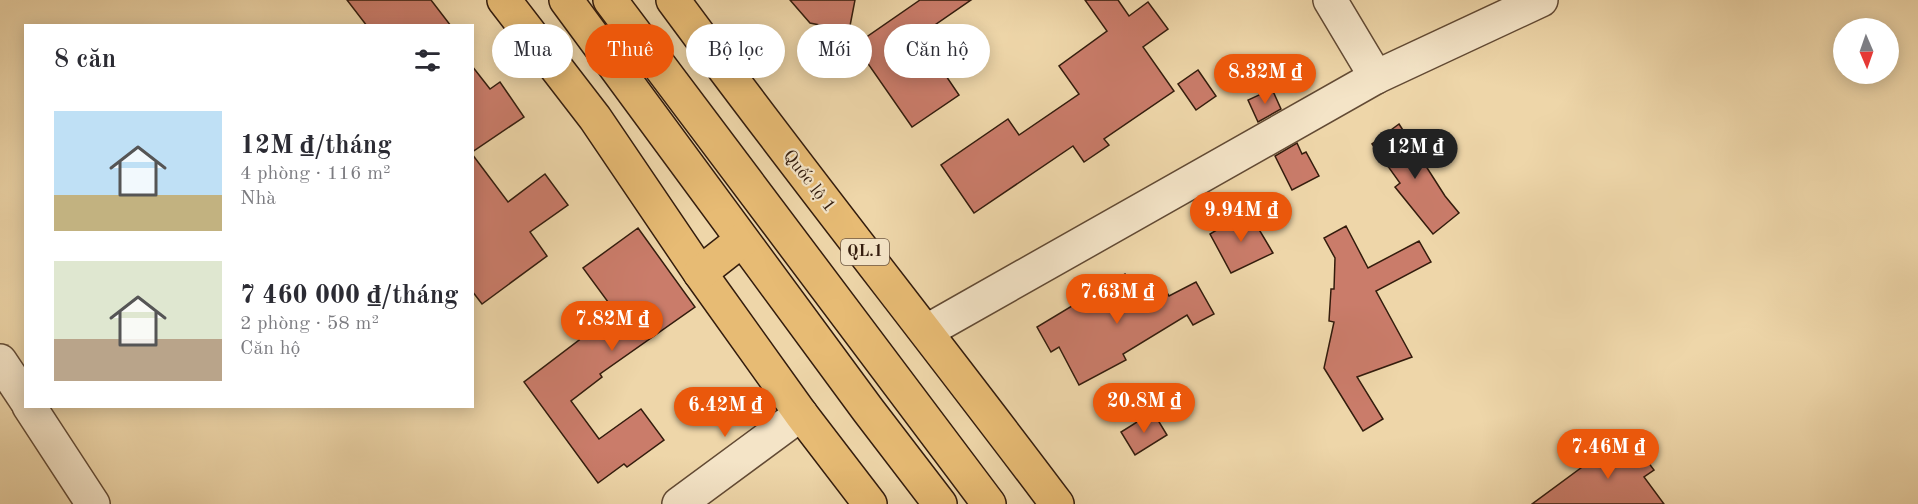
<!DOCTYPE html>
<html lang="vi">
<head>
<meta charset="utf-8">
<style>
  :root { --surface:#fff; --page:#f7f7f7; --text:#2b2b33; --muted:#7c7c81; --accent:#ea580c }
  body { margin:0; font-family:"Old Standard TT",serif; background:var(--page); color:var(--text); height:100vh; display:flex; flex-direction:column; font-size:22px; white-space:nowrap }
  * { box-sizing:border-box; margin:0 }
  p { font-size:20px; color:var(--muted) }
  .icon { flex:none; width:33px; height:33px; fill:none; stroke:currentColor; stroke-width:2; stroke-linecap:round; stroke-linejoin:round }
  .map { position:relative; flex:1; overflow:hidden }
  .panel { position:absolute; left:24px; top:24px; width:450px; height:384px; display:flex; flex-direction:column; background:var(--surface); border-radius:0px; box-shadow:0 3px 15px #0003 }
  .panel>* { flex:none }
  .guide { position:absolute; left:492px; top:24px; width:570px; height:54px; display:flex; gap:12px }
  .needle { width:39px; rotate:178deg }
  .controls { position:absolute; left:1833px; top:18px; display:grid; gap:12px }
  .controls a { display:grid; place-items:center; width:66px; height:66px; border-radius:50%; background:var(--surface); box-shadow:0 3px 15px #0003; font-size:30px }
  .price { position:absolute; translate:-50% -51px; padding:0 14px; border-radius:21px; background:var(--accent); color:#fff; font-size:20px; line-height:39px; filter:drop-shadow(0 2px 3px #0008) }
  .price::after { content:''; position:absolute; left:50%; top:36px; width:18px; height:14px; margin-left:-9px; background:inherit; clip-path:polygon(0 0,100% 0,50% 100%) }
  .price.active { background:#222; color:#fff }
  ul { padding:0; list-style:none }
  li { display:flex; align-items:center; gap:18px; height:150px; padding:0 30px }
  li span { display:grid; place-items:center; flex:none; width:168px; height:120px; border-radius:0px; color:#555 }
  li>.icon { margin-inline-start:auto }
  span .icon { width:72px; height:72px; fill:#fffc; stroke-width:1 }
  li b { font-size:26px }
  h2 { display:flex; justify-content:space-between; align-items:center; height:72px; padding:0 30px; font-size:26px }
  .chip { padding:0 21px; border-radius:27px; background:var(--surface); box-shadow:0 3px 15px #0003; font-size:21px; line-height:54px }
  .chip.active { background:var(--accent); color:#fff }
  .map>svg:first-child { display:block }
  .building { fill:#ca7c6a; stroke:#331c0d; stroke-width:1.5 }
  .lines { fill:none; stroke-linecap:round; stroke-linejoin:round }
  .minor-casing { stroke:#624a34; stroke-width:36 }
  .trunk-casing { stroke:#331c0d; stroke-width:36 }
  .minor { stroke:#f4e4c7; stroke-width:33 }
  .trunk { stroke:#e7bb74; stroke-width:33 }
  .labels { text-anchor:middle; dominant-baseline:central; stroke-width:4.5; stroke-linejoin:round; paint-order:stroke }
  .shield { fill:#f4e4c7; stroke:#6d5845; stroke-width:1.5 }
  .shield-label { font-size:16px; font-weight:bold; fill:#331c0d }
  .street-label { font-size:18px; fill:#331c0d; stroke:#f4e4c7 }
</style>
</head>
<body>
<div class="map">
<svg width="1918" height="504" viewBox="0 0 1918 504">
  <rect width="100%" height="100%" fill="#eed6a9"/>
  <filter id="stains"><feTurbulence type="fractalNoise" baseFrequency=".00333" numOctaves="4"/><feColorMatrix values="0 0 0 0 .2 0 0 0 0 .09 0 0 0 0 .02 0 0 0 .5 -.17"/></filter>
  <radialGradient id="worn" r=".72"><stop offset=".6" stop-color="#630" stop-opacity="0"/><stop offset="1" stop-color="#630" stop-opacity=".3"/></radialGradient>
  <!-- building -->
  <g class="building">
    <path d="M347,0H431L451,26H367Z"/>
    <path d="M790,0H855L849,31L810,23Z"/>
    <path d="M920,0H971L919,36L959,95L912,127L855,45Z"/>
    <path d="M1085,0H1118L1129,16L1148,2L1168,29L1143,47L1174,91L1104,139L1109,145L1084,162L1073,146L974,213L941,165L1008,119L1019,135L1079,94L1059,66L1107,31Z"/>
    <path d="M472,66L490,89L500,82L524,117L472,152Z"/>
    <path d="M1198,70L1216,96L1196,110L1178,84Z"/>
    <path d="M1272,89L1281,109L1258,122L1248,100Z"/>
    <path d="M1399,124L1445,196L1459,213L1433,234L1395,187L1400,183L1372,144Z"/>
    <path d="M1297,143L1302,154L1306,152L1319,176L1292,190L1275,156Z"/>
    <path d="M472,154L508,202L545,174L568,205L530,232L547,256L482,304L472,291Z"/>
    <path d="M1248,211L1273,253L1231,273L1210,234Z"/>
    <path d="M1346,226L1368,268L1419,241L1431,262L1376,291L1412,357L1357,377L1383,419L1363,431L1324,368L1334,322L1329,321L1331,289H1334L1335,258L1324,238Z"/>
    <path d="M638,228L695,307L600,374L602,377L571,401L599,439L641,409L664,440L627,467L624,464L598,483L524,382L583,337L580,333L614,310L583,268Z"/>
    <path d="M1125,274L1143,304L1166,291L1169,296L1196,282L1214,314L1193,325L1187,315L1123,354L1126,360L1079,385L1059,347L1051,352L1037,327Z"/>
    <path d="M1153,412L1167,435L1135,455L1121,432Z"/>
    <path d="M1627,434L1654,470L1644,477L1664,504H1532Z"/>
  </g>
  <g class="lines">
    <defs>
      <g id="minor">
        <path d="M1330,0L1376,77"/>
        <path d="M927,331L1376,77L1541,0"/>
        <path d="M0,361L26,400"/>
        <path d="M29,406L93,504"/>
        <path d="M679,504L801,414"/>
      </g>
      <g id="trunk">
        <path d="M504,0L595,118L700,273L801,414L870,504"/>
        <path d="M566,0L868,410L940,504"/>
        <path d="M610,0L989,504"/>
        <path d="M673,0C798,170 930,335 1057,504"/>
        <path d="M700,273L742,240"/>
      </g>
    </defs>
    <!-- minor casing -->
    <use href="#minor" class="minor-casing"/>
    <!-- trunk casing -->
    <use href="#trunk" class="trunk-casing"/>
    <!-- minor -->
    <use href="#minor" class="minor"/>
    <!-- trunk -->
    <use href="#trunk" class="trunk"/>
  </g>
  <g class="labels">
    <!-- shield labels -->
    <rect class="shield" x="841" y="239" width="48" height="26" rx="4.5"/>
    <g class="shield-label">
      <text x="865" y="252">QL.1</text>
    </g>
    <!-- street labels -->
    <g class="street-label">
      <text transform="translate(809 181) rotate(52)">Quốc lộ 1</text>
    </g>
  </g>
  <rect width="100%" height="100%" filter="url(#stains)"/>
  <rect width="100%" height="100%" fill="url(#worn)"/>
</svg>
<div class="controls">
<a><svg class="needle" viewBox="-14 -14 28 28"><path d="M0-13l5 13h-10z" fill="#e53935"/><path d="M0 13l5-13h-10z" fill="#7c7c81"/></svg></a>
</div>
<b class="price" style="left:1265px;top:105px">8.32M ₫</b>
<b class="price active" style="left:1415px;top:180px">12M ₫</b>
<b class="price" style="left:1241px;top:243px">9.94M ₫</b>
<b class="price" style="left:1117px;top:325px">7.63M ₫</b>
<b class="price" style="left:612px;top:352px">7.82M ₫</b>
<b class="price" style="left:1144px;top:434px">20.8M ₫</b>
<b class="price" style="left:725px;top:438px">6.42M ₫</b>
<b class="price" style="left:1608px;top:480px">7.46M ₫</b>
<div class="guide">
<a class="chip">Mua</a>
<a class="chip active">Thuê</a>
<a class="chip">Bộ lọc</a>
<a class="chip">Mới</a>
<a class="chip">Căn hộ</a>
</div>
<section class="panel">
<h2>8 căn<svg class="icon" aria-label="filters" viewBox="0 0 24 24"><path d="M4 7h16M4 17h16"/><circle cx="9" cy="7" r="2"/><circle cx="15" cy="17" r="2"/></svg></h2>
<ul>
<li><span style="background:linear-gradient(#bfe0f5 70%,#c2b280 0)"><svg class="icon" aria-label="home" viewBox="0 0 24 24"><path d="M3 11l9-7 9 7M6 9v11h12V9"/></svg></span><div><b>12M ₫/tháng</b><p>4 phòng · 116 m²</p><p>Nhà</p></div></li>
<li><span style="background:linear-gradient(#dfe7d0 65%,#b9a48a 0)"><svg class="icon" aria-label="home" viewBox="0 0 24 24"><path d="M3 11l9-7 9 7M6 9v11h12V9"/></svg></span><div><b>7 460 000 ₫/tháng</b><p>2 phòng · 58 m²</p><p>Căn hộ</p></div></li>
</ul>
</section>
</div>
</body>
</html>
